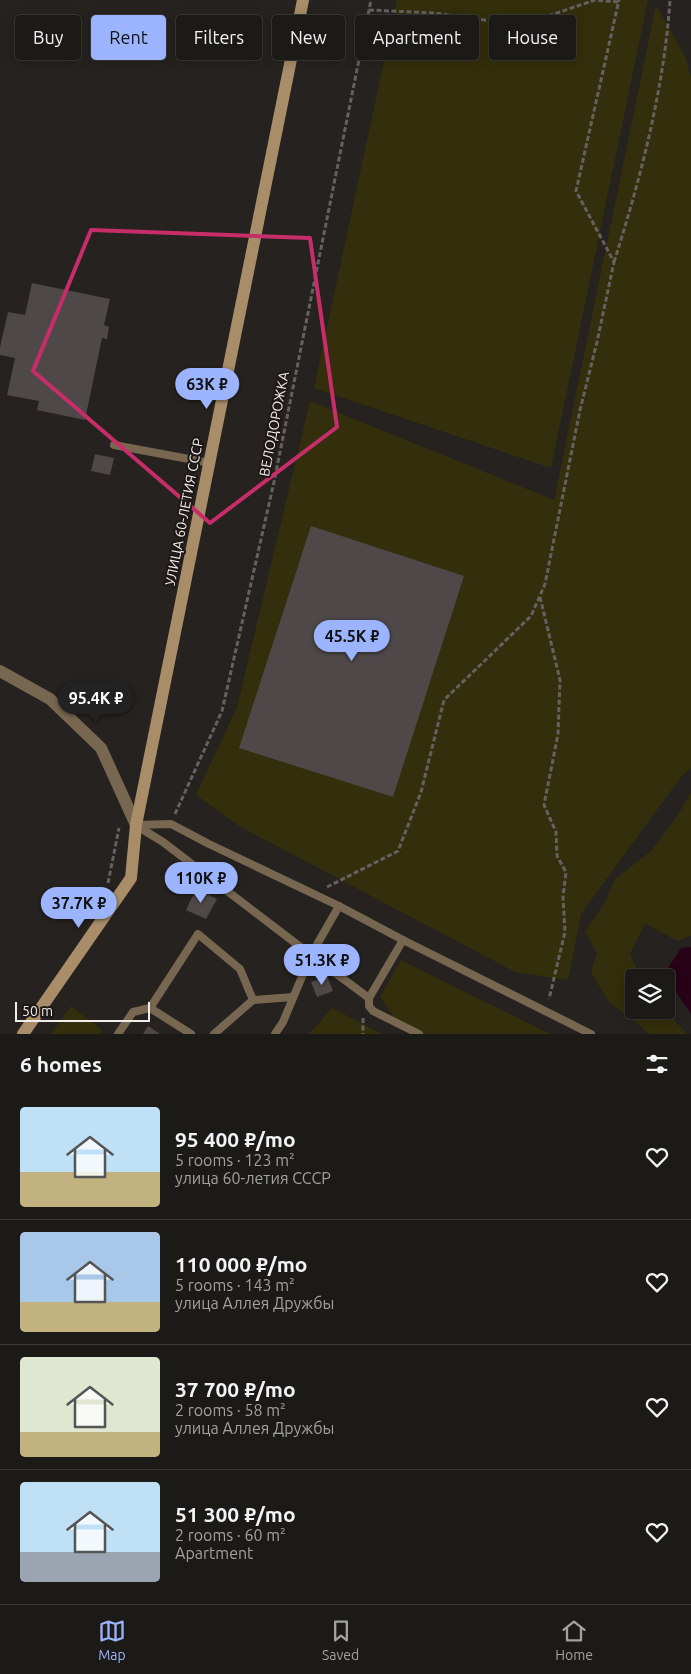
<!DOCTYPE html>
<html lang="en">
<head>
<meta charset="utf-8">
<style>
  :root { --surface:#1c1a17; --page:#252320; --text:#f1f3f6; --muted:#a0a1a1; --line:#3a3836; --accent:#9bb4fd }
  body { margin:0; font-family:Ubuntu,sans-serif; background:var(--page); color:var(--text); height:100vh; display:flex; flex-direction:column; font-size:19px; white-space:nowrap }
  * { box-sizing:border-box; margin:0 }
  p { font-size:16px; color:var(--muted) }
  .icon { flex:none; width:28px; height:28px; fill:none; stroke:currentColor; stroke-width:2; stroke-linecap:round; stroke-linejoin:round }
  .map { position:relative; height:1034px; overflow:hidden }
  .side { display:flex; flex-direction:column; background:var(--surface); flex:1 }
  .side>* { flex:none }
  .hud { position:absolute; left:15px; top:15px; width:661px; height:45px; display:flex; gap:10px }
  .fabs { position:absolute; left:625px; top:969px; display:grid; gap:10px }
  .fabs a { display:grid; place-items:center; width:50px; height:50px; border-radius:5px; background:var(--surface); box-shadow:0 2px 12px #0003,0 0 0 1px var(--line); font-size:25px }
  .scale { position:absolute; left:15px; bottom:12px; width:135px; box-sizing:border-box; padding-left:5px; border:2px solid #f0edeb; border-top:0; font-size:14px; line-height:18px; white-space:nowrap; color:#f0edeb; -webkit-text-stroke:4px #1d1816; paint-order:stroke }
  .price { position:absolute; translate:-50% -42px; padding:0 11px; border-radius:18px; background:var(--accent); color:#111; font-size:16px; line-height:32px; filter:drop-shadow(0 1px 2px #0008) }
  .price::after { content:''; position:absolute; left:50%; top:30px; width:15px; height:11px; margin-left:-8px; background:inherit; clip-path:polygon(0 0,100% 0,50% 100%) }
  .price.on { background:#222; color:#fff }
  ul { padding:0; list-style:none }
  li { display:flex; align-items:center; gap:15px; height:125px; padding:0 20px }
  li+li { border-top:1px solid var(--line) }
  li span { display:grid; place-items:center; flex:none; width:140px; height:100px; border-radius:5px; color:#555 }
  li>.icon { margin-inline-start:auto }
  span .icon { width:60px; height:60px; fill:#fffc; stroke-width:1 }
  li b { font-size:21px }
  h2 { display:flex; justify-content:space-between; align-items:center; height:60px; padding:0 20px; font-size:21px }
  .pill { padding:0 18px; border-radius:5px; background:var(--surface); box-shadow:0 2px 12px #0003,0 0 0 1px var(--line); font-size:18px; line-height:45px }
  .pill.on { background:var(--accent); color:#111 }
  .menu { display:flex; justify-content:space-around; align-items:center; height:70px; border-top:1px solid var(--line); background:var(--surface); font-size:14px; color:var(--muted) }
  .menu a { display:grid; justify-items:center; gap:2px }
  .menu .on { color:var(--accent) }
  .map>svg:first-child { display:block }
  .green { fill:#332e0b }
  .water { fill:#280216 }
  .building { fill:#4f4848 }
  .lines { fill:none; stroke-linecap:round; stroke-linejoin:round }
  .path { stroke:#65615f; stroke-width:3; stroke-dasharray:5 2.5; stroke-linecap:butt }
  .service { stroke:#776650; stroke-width:8 }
  .minor { stroke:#776650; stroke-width:12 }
  .secondary { stroke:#a88d68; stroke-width:12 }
  .marked { fill:none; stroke:#c72d69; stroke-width:4; stroke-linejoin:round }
  .labels { text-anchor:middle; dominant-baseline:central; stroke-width:4; stroke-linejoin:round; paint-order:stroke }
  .street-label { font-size:14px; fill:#f0edeb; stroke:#1d1816 }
</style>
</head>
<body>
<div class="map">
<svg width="691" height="1034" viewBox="0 0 691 1034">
  <rect width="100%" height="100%" fill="#26221f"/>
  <!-- green -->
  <g class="green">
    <path d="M397,0H648L551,468L314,388Z"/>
    <path d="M656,5L685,56L691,77V768L681,777L581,914L568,980L515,972L239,826L196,795L237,707L310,401L554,500Z"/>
    <path d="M691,792V936L677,941L645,923L630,954L641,977L634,978V1010H665L687,1034H650L609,1002L591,972L597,953L585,932L604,904L615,879L651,851L676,818Z"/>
    <path d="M401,960L550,1034H419L399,1024L380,997Z"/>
    <path d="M71,1006L102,1030L99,1034H51Z"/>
    <path d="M332,1008L382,1034H309Z"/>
  </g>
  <!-- water -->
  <path class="water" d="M691,947V1014L664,974L681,948Z"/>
  <!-- building -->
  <g class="building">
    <path d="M32,283L110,299L104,325L109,327L107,339L102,338L85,420L37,410L39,401L7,395L15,358L0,355V347L8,312L25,315Z"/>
    <path d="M95,454L114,458L110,475L91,471Z"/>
    <path d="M311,526L464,576L393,797L239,748Z"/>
    <path d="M196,889L217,899L206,919L186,910Z"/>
    <path d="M327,976L333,991L317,997L311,982Z"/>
    <path d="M148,1026L160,1034H143Z"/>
  </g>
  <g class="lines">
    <!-- path -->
    <g class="path">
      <path d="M369,10L434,13L485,20L548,16L595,0L618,2"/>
      <path d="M614,262C641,177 664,89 670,0"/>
      <path d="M540,597L560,680L558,734L544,805L556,832L557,856L566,872L563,897L565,932L549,999"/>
      <path d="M175,814L222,711L274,482L371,0"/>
      <path d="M108,883L119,828"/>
      <path d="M327,887L398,851L421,792L444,700L531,616L545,584L580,410L597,342L614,262L576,191L619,0"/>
      <path d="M363,1018V1034"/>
    </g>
    <!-- service -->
    <g class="service">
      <path d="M114,445L210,463"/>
      <path d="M136,825L171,824L209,844L339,906L403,940L591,1034"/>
      <path d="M137,826L163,842L311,955L283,1022L275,1034"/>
      <path d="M339,906L311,955L369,998V1006L373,1011L419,1034"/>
      <path d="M369,998L403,940"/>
      <path d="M118,1034L133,1012L150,1008"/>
      <path d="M191,1034L150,1008L198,934L240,969L253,1000"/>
      <path d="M214,1034L253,1000L293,997"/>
    </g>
    <!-- minor -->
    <path class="minor" d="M0,671L50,699L101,748L136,825"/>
    <!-- secondary -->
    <path class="secondary" d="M23,1034L131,878L136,825L303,0"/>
  </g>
  <!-- marked area -->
  <path class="marked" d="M91,230L310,238L337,427L210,523L33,371Z"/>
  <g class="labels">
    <!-- street labels -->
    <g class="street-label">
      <text transform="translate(274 424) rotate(-79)">ВЕЛОДОРОЖКА</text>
      <text transform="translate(184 512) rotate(-79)">УЛИЦА 60-ЛЕТИЯ СССР</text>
    </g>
  </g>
</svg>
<div class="fabs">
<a><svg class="icon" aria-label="layers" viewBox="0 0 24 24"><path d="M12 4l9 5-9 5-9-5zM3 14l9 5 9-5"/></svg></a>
</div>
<div class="scale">50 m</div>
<b class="price" style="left:207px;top:410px">63K ₽</b>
<b class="price" style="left:352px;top:662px">45.5K ₽</b>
<b class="price on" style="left:96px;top:724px">95.4K ₽</b>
<b class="price" style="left:201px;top:904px">110K ₽</b>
<b class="price" style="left:79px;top:929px">37.7K ₽</b>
<b class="price" style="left:322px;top:986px">51.3K ₽</b>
<div class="hud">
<a class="pill">Buy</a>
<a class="pill on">Rent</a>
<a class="pill">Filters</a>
<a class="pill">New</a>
<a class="pill">Apartment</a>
<a class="pill">House</a>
</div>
</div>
<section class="side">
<h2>6 homes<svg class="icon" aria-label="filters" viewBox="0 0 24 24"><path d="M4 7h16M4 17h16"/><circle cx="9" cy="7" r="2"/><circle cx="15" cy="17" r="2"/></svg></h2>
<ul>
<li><span style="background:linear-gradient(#bfe0f5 65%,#c2b280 0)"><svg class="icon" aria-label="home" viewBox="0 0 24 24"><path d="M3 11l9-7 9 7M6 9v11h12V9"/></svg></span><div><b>95 400 ₽/mo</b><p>5 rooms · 123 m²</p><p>улица 60-летия СССР</p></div><svg class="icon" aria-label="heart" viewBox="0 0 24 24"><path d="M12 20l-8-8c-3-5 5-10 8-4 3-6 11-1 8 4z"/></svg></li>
<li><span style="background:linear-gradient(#a9c7e8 70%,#c2b280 0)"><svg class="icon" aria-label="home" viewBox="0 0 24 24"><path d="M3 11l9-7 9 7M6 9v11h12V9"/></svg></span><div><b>110 000 ₽/mo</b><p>5 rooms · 143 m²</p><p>улица Аллея Дружбы</p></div><svg class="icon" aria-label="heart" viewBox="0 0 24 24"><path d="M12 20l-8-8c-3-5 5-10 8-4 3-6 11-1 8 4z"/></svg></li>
<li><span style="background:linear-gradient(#dfe7d0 75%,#c2b280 0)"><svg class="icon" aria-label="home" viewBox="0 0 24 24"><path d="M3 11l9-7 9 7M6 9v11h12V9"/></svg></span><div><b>37 700 ₽/mo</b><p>2 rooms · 58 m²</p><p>улица Аллея Дружбы</p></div><svg class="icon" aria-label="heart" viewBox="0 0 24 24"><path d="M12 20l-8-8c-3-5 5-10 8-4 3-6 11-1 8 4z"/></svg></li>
<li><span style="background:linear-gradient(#bfe0f5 70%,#9aa5b1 0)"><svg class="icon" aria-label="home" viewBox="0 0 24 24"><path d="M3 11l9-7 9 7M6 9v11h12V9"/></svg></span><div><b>51 300 ₽/mo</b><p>2 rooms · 60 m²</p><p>Apartment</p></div><svg class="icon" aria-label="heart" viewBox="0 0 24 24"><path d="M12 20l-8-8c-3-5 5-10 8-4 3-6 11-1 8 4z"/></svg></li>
</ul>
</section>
<nav class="menu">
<a class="on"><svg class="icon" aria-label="map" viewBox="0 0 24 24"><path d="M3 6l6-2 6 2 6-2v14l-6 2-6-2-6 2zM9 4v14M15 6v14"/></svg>Map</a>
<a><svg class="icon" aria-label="saved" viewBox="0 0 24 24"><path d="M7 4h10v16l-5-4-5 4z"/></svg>Saved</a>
<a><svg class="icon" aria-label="home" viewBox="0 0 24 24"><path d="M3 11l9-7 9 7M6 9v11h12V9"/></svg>Home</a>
</nav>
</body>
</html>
